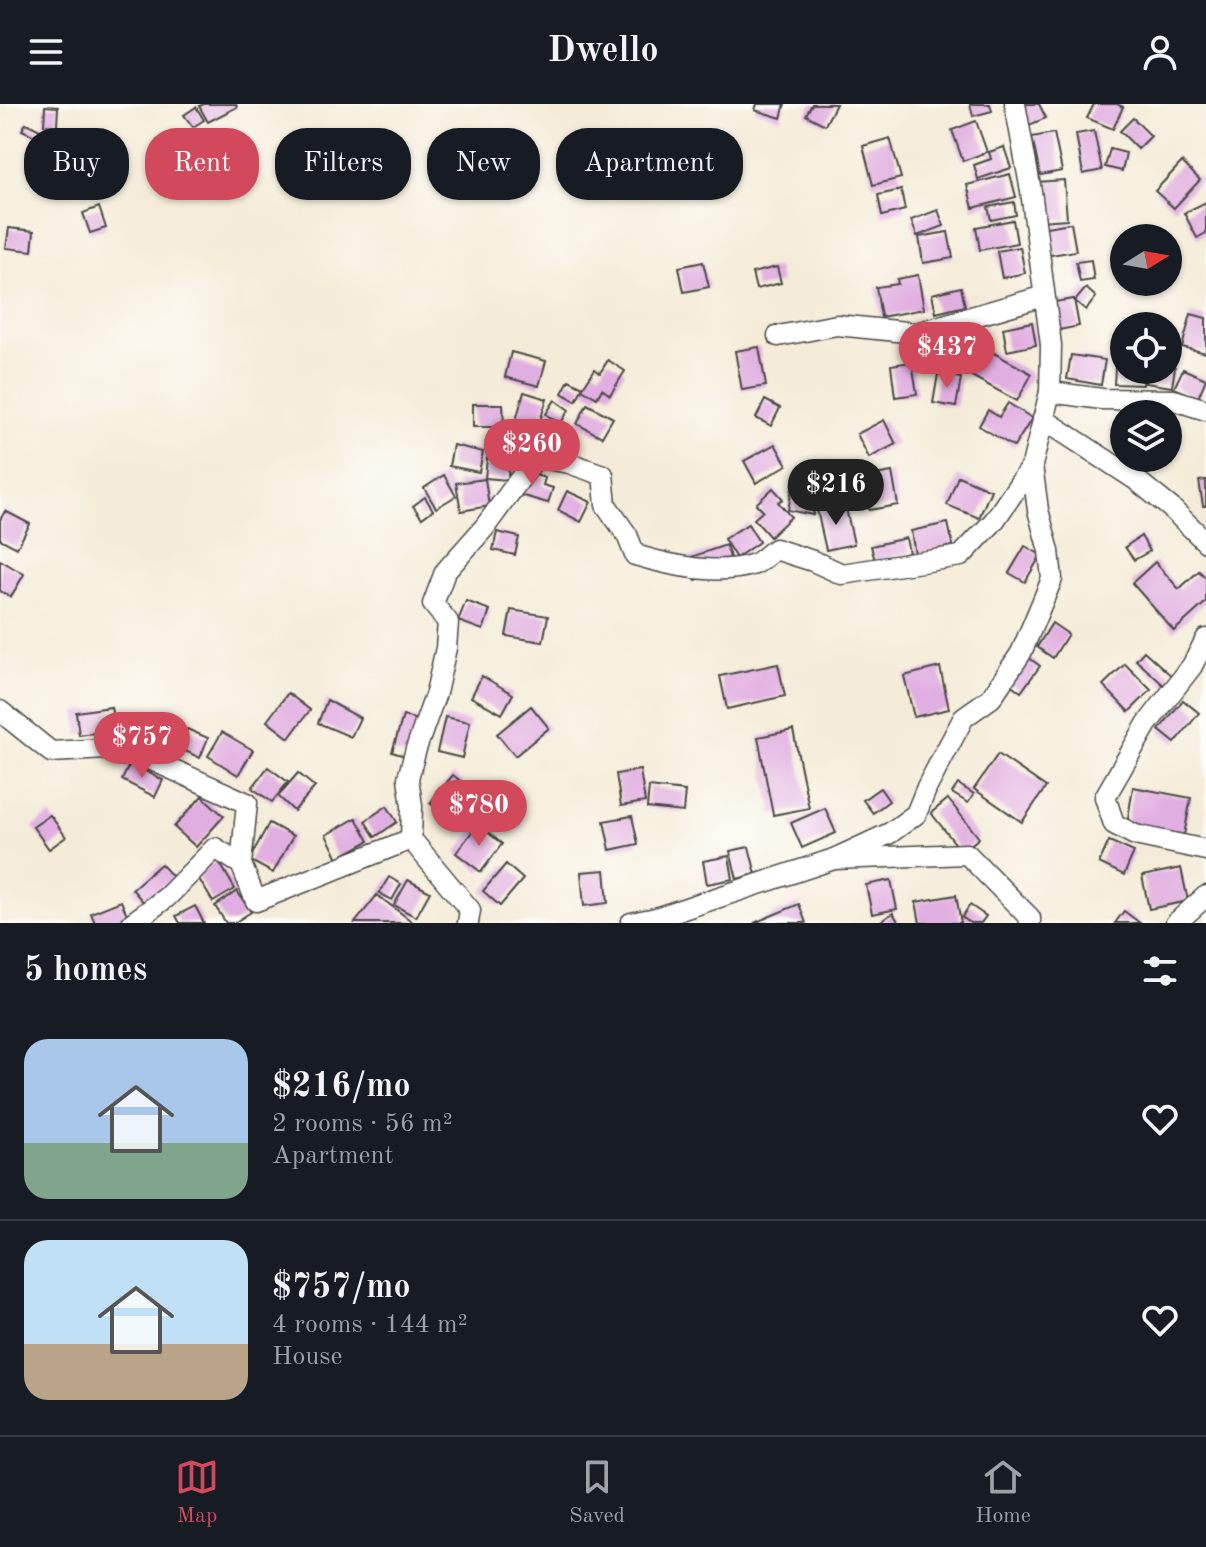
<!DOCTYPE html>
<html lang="en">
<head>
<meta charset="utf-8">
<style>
  :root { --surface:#171b24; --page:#242831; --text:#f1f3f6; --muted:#9ea1a6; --line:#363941; --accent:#d1495b }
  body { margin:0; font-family:"Old Standard TT",serif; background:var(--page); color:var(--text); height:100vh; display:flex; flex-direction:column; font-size:30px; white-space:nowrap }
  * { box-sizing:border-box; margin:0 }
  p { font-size:26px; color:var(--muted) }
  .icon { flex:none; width:44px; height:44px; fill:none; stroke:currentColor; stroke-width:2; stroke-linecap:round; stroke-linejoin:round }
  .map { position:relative; height:819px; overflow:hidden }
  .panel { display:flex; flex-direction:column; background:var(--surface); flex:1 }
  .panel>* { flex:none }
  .hud { position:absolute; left:24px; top:24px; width:800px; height:72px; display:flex; gap:16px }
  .needle { width:52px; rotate:79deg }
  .fabs { position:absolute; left:1110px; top:120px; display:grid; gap:16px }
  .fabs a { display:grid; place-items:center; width:72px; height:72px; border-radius:50%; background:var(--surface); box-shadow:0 2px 6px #0004; font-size:40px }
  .price { position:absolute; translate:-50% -68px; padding:0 18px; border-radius:28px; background:var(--accent); color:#fff; font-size:26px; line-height:52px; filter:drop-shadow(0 2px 4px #0008) }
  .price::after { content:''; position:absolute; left:50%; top:48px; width:24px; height:18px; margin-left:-12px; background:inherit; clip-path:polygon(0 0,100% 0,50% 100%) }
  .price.on { background:#222; color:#fff }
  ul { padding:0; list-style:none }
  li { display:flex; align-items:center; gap:24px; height:200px; padding:0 24px }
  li+li { border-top:2px solid var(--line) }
  li span { display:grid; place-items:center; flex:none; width:224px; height:160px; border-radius:24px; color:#555 }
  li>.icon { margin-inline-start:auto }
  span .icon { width:96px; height:96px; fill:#fffc; stroke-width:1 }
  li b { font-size:34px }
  h2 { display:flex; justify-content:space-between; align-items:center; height:96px; padding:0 24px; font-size:34px }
  .pill { padding:0 28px; border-radius:32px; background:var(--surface); box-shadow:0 2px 6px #0004; font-size:28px; line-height:72px }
  .pill.on { background:var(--accent); color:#fff }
  header { display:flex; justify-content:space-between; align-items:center; height:104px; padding:0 24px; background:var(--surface); font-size:36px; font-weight:800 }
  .dock { display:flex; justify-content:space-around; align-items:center; height:112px; border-top:2px solid var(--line); background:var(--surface); font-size:22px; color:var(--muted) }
  .dock a { display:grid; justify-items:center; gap:4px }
  .dock .on { color:var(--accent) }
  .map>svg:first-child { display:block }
  .building { fill:#e1aee1 }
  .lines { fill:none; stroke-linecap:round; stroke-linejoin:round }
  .minor-casing { stroke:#494845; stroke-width:23 }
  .minor { stroke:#fff; stroke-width:20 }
</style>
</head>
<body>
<header><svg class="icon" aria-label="menu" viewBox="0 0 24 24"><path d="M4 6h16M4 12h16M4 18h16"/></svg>Dwello<svg class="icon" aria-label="person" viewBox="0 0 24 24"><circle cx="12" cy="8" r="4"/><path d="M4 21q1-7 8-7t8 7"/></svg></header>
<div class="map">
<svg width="1206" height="819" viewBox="0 0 1206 819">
  <rect width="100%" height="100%" fill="#fdfcf7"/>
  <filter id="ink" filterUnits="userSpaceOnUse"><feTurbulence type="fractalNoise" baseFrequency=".0125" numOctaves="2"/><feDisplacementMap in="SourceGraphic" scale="16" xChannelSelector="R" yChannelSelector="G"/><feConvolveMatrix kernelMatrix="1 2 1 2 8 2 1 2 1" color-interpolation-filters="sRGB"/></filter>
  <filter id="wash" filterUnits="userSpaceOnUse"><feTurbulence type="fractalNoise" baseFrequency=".006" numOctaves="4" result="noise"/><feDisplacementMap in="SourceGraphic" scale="32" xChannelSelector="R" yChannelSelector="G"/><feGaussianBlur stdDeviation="1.8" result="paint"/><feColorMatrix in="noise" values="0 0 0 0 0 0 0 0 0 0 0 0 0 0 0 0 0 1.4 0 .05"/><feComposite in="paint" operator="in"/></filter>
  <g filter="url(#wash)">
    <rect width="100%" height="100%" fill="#f4ecd8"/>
    <g id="blocks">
      <!-- building -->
      <g class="building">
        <path d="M204,0H236L237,3L208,18L199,2Z"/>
        <path d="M757,0H785L781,14L755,6Z"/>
        <path d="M812,0H836L825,21L806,11Z"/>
        <path d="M970,0H990L992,7L973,12Z"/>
        <path d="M1021,0H1039L1046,14L1027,22Z"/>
        <path d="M1094,0H1117L1123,3L1113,25L1087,14Z"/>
        <path d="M45,2L58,3L57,22L44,21Z"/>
        <path d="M196,3L204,16L193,23L184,11Z"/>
        <path d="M1133,14L1151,32L1138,45L1120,27Z"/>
        <path d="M976,17L987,48L963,57L952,26Z"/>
        <path d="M26,19L40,26L37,33L22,26Z"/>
        <path d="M1094,27L1102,66L1083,70L1076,30Z"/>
        <path d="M1054,29L1062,67L1040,71L1032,33Z"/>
        <path d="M890,34L901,74L873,81L863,42Z"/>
        <path d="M1004,43L1011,64L978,75L974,61L991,55L989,48Z"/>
        <path d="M1110,45L1126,49L1122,67L1105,63Z"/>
        <path d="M170,52L180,67L166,75L157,60Z"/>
        <path d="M1182,58L1200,76L1174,104L1155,87Z"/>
        <path d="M1010,70L1016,93L973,104L967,81Z"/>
        <path d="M1064,76L1067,115L1040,117L1037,78Z"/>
        <path d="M901,86L905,106L882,112L878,91Z"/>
        <path d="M1014,98L1016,111L991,116L988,103Z"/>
        <path d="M1206,98V129L1197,134L1184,109Z"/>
        <path d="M99,103L106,124L90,129L83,109Z"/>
        <path d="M938,106L944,122L917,132L911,116Z"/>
        <path d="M1013,116L1017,139L980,146L976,123Z"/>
        <path d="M1071,119L1076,147L1044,152L1040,124Z"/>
        <path d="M9,124L34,127L32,147L6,144Z"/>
        <path d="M948,128L953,154L923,159L919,133Z"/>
        <path d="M1020,143L1025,169L1002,174L997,147Z"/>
        <path d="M1091,156L1094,176L1080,178L1076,158Z"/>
        <path d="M703,158L709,183L684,188L679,163Z"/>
        <path d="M777,163L781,179L756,185L752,169Z"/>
        <path d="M918,171L924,205L881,213L876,183L898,180L897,175Z"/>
        <path d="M961,183L965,202L936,209L932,190Z"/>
        <path d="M1086,184L1096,193L1086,206L1075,197Z"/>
        <path d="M1074,195L1079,222L1059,226L1054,198Z"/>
        <path d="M1191,210L1206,214V249L1182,243Z"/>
        <path d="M1032,218L1036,241L1007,247L1003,224Z"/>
        <path d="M981,242L1032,270L1017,297L966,269Z"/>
        <path d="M759,243L766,282L742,286L735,247Z"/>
        <path d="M1116,247L1124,248V266H1144L1143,281L1114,280Z"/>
        <path d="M511,248L546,257L539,282L505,273Z"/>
        <path d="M1071,251L1105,256L1101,281L1067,275Z"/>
        <path d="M608,256L625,267L610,291L602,285L597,294L582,285L595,265L600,269Z"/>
        <path d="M912,258L917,290L895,293L891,261Z"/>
        <path d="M1168,262L1175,263L1172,283L1145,279L1147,266H1168Z"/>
        <path d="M1183,265L1206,275L1198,294L1174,284Z"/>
        <path d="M938,270L961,274L956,303L933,299Z"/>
        <path d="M569,276L583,283L576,297L562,289Z"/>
        <path d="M524,288L547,295L538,323L516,316Z"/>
        <path d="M555,296L569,306L560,320L546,310Z"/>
        <path d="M765,296L780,304L771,322L756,314Z"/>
        <path d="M1008,299L1032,314L1014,343L979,322L988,306L999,313Z"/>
        <path d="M473,300H503L504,323H473Z"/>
        <path d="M587,300L613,314L602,333L577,320Z"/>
        <path d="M884,316L896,340L869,354L857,330Z"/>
        <path d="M775,340L787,361L756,379L744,357Z"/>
        <path d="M453,341L483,348L479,368L449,362Z"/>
        <path d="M487,354L509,355L508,376L485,374Z"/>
        <path d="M520,366L545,374L543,381L553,384L548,399L513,389Z"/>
        <path d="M892,368L898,401L869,406L864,373Z"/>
        <path d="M444,371L456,392L436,404L424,384Z"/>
        <path d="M958,372L991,386L979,414L947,401Z"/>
        <path d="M485,375L489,402L461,407L456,379Z"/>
        <path d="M1206,376V402H1203L1199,377Z"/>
        <path d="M793,379L818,384L813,411L788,406Z"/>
        <path d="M773,384L783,395L778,398L791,413L770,433L754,415L763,407L756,400Z"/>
        <path d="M567,387L591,398L581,418L558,406Z"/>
        <path d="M425,393L433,406L422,414L413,402Z"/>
        <path d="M845,400L854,440L826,446L817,406Z"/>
        <path d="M5,407L30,420L17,444L0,435V416Z"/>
        <path d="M948,419L953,442L915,450L911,427Z"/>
        <path d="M748,420L759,438L736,454L724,435Z"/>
        <path d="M497,428L519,433L515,451L493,446Z"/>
        <path d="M1141,432L1150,447L1134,456L1125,443Z"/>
        <path d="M906,434L909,449L875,457L871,442Z"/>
        <path d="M726,441L733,463L696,476L688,454Z"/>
        <path d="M1025,442L1041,451L1025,478L1009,469Z"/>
        <path d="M0,456L24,470L11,493L0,487Z"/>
        <path d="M1155,458L1179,485L1199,467L1206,474V498L1174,527L1132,479Z"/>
        <path d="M466,497L490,506L483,526L458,517Z"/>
        <path d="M511,506L548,512L543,538L506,532Z"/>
        <path d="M1052,519L1068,530L1053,554L1037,543Z"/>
        <path d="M1144,547L1175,575L1167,584L1136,556Z"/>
        <path d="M1028,553L1040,562L1021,588L1009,579Z"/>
        <path d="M778,560L785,592L727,605L720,572Z"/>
        <path d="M1125,560L1151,586L1129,608L1103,581Z"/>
        <path d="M940,563L949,605L914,613L904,572Z"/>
        <path d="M482,572L513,590L502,610L471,593Z"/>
        <path d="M288,589L310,606L289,634L267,617Z"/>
        <path d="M327,596L360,614L351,633L318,619Z"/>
        <path d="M1183,596L1199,609L1175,639L1159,626Z"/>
        <path d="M531,602L549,624L515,652L497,630Z"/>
        <path d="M111,603L115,626L79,631L76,608Z"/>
        <path d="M145,611L176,625L167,644L136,629Z"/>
        <path d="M403,612L421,617L411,654L392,648Z"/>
        <path d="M445,613L470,618L462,654L437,648Z"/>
        <path d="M187,625L208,634L200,654L179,644Z"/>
        <path d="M793,626L809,704L773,711L758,633Z"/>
        <path d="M222,628L253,646L238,671L208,652Z"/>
        <path d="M998,650L1046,683L1022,718L974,685Z"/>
        <path d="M130,659L163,676L155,693L122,676Z"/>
        <path d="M268,663L288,678L272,698L252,684Z"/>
        <path d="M640,666L645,698L621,702L616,670Z"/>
        <path d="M298,669L315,683L294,707L278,692Z"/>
        <path d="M453,671L480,693L457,721L430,699Z"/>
        <path d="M958,680L974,690L968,699L952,689Z"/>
        <path d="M649,683L685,687L683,708L647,704Z"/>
        <path d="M1133,683L1191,694L1184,731L1127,720Z"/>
        <path d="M880,684L889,697L873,709L863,696Z"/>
        <path d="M202,692L224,712L196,743L174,723Z"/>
        <path d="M948,695L979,734L962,748L931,709Z"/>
        <path d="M387,702L397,718L375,733L365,717Z"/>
        <path d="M825,704L836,729L802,744L791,719Z"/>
        <path d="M50,711L66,733L49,745L33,723Z"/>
        <path d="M632,712L638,740L610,746L604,717Z"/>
        <path d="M356,714L369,737L338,754L326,731Z"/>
        <path d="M269,719L293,732L273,769L249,756Z"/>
        <path d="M478,720L502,740L481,768L456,749Z"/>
        <path d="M1109,737L1134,748L1124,771L1099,759Z"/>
        <path d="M749,743L756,770L737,775L730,747Z"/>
        <path d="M729,752L733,775L707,780L703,757Z"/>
        <path d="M218,756L235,785L213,798L196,770Z"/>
        <path d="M161,760L174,774L145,800L132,785Z"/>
        <path d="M506,760L523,775L500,802L483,787Z"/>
        <path d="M1181,764L1188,797L1149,805L1142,772Z"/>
        <path d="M605,766L608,799L584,802L581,768Z"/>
        <path d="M389,773L401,780L392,796L379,789Z"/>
        <path d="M408,776L430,788L416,813L394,801Z"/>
        <path d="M891,776L897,805L872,810L866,781Z"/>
        <path d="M237,787L251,808L234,819H226L215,802Z"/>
        <path d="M377,791L414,819H355Z"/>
        <path d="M956,791L961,819H920L916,798Z"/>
        <path d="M121,797L129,815L119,819H95L91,809Z"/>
        <path d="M799,800L806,819H754Z"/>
        <path d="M970,801L986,812L981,819H970L962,813Z"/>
        <path d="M195,802L204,819H180L176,812Z"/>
        <path d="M1124,807L1140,819H1115Z"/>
        <path d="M893,809L899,819H878Z"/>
      </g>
    </g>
  </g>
  <g filter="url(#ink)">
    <use href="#blocks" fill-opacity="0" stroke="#494845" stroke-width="2"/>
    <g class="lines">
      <defs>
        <g id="minor">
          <path d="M778,232L837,221L916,229L1044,192"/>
          <path d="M1050,288L1102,295L1174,296L1206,306"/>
          <path d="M1043,315L1135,375L1171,404L1206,438"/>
          <path d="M1206,535L1192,562L1147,620L1105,693L1114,720L1135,731L1206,746"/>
          <path d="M0,607L51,648L125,644L247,699L241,760L256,797L411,735L470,806L468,819"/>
          <path d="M411,735L412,702L408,674L416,645L436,589L446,544L448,518L433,500L445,468L484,424L536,353L569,359L603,371L606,401L627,431L635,451C672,462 717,472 755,460C762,457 769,449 775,445L813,457L842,470L961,452L994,417L1032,361"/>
          <path d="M834,755L890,729L916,710L927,683L964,613L991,594L1021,549L1052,475L1049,447L1038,406L1032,361L1050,288L1051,241L1031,87L1015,0"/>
          <path d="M132,819L167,793L215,744L241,760"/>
          <path d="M631,819L656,814L834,755L967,750L1030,814V819"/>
          <path d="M1176,819L1206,792"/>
        </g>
      </defs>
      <!-- minor casing -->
      <use href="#minor" class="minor-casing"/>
      <!-- minor -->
      <use href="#minor" class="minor"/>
    </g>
  </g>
</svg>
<div class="fabs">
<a><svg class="needle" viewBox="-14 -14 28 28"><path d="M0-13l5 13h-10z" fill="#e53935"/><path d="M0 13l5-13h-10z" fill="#9ea1a6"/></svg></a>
<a><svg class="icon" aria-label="locate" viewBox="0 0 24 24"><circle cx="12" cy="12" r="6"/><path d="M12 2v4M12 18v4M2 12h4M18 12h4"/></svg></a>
<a><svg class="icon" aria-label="layers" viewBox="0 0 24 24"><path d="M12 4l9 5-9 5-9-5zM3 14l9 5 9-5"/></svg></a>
</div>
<b class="price" style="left:947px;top:286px">$437</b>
<b class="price" style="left:532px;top:383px">$260</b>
<b class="price on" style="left:836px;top:423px">$216</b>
<b class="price" style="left:142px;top:676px">$757</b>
<b class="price" style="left:479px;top:744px">$780</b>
<div class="hud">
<a class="pill">Buy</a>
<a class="pill on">Rent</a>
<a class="pill">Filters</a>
<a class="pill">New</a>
<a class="pill">Apartment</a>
</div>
</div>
<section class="panel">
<h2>5 homes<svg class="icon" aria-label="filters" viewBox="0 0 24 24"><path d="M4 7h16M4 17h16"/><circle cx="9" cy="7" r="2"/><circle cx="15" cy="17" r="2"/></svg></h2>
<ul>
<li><span style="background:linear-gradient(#a9c7e8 65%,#7fa58c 0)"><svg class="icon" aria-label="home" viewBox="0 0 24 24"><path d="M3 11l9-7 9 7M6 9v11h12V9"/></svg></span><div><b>$216/mo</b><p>2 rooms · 56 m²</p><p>Apartment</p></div><svg class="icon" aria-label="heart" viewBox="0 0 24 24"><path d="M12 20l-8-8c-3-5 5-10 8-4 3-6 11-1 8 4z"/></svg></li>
<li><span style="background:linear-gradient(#bfe0f5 65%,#b9a48a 0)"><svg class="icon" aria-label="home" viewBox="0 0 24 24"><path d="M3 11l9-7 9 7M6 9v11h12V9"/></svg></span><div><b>$757/mo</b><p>4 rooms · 144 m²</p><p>House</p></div><svg class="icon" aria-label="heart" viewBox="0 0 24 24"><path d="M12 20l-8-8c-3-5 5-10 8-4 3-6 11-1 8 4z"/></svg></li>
</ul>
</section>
<nav class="dock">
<a class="on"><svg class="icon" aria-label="map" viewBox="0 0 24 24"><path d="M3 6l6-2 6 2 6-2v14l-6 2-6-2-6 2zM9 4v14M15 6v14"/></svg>Map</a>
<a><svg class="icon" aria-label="saved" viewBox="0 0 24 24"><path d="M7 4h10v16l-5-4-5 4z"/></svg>Saved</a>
<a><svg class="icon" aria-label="home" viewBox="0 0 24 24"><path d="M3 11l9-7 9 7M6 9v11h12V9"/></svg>Home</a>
</nav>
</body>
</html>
